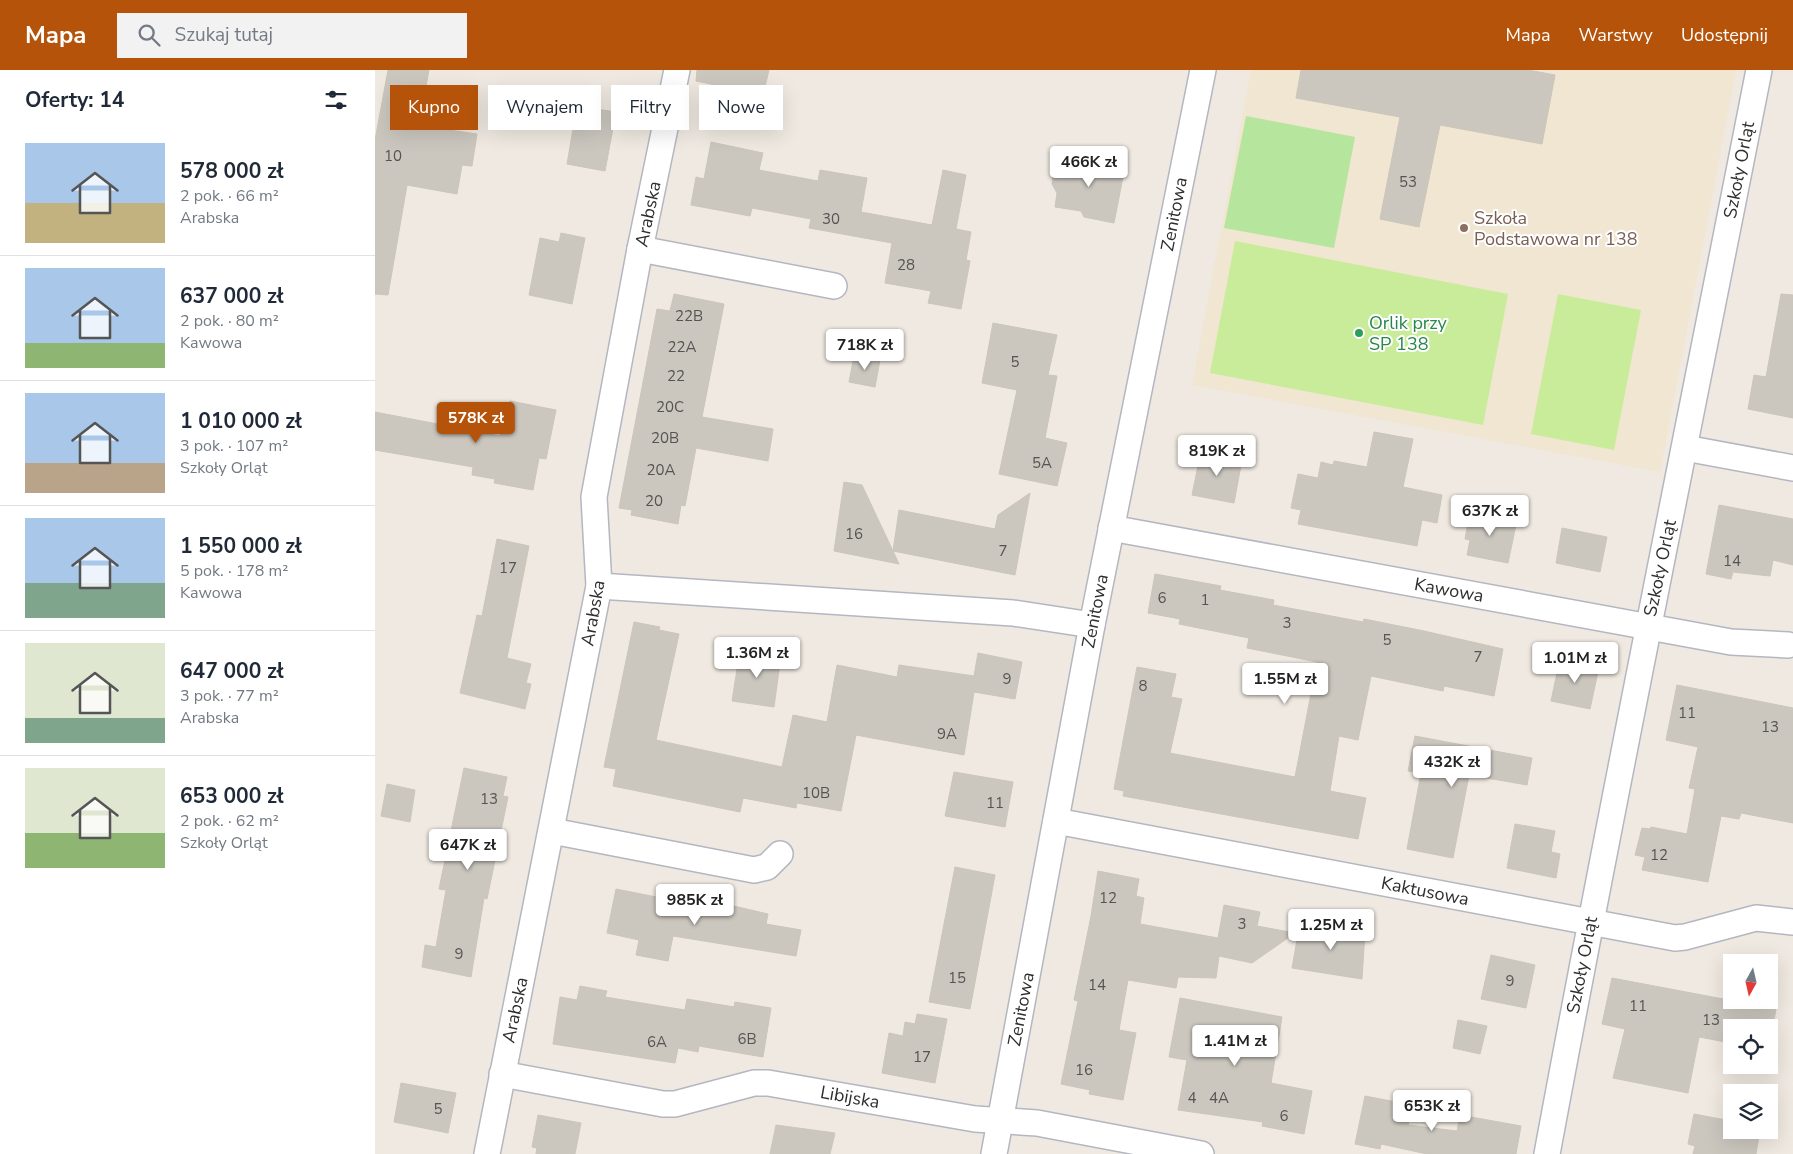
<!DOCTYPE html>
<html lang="pl">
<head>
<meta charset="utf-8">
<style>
  :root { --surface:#fff; --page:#f2f2f3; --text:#1f2937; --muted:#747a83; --line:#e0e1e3; --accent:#b45309 }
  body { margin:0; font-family:"Nunito Sans",sans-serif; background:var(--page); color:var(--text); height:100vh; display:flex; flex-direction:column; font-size:19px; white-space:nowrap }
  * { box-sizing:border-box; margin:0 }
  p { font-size:16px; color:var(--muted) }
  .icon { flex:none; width:28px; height:28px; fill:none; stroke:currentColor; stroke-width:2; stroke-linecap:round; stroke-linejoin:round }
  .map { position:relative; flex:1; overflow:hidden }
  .details { display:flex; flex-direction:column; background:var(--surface); width:375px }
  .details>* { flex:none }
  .top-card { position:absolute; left:15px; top:15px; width:475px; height:45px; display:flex; gap:10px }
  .needle { width:32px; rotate:188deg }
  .fabs { position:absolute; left:1348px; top:884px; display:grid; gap:10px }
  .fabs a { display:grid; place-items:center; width:55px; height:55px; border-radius:0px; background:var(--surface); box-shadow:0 5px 20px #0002; font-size:25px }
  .price { position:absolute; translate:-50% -42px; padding:0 11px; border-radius:5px; background:#fff; color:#222; font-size:16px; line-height:32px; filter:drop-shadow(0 1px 2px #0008) }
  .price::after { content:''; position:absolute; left:50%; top:30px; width:15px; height:11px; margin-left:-8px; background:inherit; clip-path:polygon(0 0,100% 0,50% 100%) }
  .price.selected { background:var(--accent); color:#fff }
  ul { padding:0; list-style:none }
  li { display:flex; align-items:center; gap:15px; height:125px; padding:0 25px }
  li+li { border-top:1px solid var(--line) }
  li span { display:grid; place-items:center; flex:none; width:140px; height:100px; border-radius:0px; color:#555 }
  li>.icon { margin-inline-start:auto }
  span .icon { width:60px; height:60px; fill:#fffc; stroke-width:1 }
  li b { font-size:21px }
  h2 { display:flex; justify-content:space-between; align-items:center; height:60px; padding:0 25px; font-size:21px }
  .tag { padding:0 18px; border-radius:0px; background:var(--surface); box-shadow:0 5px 20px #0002; font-size:18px; line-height:45px }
  .tag.selected { background:var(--accent); color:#fff }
  header { display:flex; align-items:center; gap:30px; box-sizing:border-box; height:70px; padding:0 25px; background:var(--accent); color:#fff }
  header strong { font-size:24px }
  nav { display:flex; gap:28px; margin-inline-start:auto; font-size:18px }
  .search { width:350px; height:45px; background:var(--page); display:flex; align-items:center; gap:12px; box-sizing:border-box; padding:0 18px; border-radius:0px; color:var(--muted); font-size:19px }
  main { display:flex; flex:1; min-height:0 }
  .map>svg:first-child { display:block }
  .education { fill:#f0e6d1 }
  .green { fill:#b6e59e }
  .pitch { fill:#c9ec9a }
  .building { fill:#cbc7bf; stroke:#cbc5ba }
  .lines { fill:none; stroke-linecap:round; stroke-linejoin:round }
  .street-casing { stroke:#b4b7c1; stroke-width:28 }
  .street { stroke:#fff; stroke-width:25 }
  .education-dot { fill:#8d6e63; stroke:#fff; stroke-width:2 }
  .leisure-dot { fill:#2e9e5b; stroke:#fff; stroke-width:2 }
  .labels { text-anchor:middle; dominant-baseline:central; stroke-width:4; stroke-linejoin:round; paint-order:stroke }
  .number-label { font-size:15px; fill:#555452 }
  .street-label { font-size:18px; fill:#2e2e2e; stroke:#fff }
  .education-label { font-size:18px; fill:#785e54; stroke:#fff; text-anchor:start }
  .leisure-label { font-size:18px; fill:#27864d; stroke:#fff; text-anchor:start }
</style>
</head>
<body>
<header>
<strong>Mapa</strong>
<div class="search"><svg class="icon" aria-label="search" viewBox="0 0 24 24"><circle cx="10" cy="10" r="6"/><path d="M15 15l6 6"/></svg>Szukaj tutaj</div>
<nav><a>Mapa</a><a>Warstwy</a><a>Udostępnij</a></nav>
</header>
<main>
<section class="details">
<h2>Oferty: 14<svg class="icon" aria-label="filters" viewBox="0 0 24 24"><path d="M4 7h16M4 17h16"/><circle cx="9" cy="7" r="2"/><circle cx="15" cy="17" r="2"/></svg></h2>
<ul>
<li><span style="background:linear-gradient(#a9c7e8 60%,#c2b280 0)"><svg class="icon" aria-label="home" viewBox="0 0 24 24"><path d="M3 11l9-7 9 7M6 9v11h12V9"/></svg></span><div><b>578 000 zł</b><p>2 pok. · 66 m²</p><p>Arabska</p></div></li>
<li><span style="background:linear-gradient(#a9c7e8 75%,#8fb573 0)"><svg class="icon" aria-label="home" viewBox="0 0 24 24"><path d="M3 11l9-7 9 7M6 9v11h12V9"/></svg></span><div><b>637 000 zł</b><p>2 pok. · 80 m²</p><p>Kawowa</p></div></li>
<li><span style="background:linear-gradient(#a9c7e8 70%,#b9a48a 0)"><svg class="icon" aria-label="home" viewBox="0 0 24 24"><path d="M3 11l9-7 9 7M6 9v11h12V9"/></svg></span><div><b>1 010 000 zł</b><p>3 pok. · 107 m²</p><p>Szkoły Orląt</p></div></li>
<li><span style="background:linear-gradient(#a9c7e8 65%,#7fa58c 0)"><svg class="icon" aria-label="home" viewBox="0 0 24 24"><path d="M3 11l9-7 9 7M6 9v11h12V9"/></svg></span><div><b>1 550 000 zł</b><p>5 pok. · 178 m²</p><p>Kawowa</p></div></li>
<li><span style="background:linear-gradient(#dfe7d0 75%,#7fa58c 0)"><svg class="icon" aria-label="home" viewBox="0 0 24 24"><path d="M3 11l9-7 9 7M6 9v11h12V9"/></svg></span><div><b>647 000 zł</b><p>3 pok. · 77 m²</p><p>Arabska</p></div></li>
<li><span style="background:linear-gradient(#dfe7d0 65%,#8fb573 0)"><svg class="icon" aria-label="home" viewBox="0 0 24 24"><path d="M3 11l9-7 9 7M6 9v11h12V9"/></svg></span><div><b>653 000 zł</b><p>2 pok. · 62 m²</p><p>Szkoły Orląt</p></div></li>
</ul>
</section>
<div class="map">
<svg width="1418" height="1084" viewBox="0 0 1418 1084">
  <rect width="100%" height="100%" fill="#efe9e1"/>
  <!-- education -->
  <path class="education" d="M876,0H1361L1285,402L817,315Z"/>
  <!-- green -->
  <path class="green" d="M871,46L980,67L959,178L849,158Z"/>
  <!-- pitch -->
  <g class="pitch">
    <path d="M860,171L1133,224L1108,355L835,303Z"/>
    <path d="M1183,224L1266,240L1239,380L1156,364Z"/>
  </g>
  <!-- building -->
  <g class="building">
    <path d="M13,0H54L48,32L64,35L60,58L102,64L97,96L87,95L82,124L32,115L13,225L0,224V70Z"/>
    <path d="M322,0H394L388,25L321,11Z"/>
    <path d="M926,0H1153L1180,5L1167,74L1065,55L1044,157L1005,149L1025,47L921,28Z"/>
    <path d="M202,36L241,42L230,101L192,94Z"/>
    <path d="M336,72L388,83L384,100L443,111L445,100L492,108L486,142L557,155L568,100L591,105L581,159L596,162L591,190L595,191L586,239L553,233L556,221L510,213L517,173L434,158L436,149L377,138L375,146L316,135L321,107L329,109Z"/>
    <path d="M689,85L747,97L745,107H748L739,153L709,147L706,141L680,137L682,123L677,114L678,105L686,99Z"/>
    <path d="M186,163L210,168L197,234L154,225L165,168L184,172Z"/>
    <path d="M299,224L349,234L327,347L398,359L393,391L321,378L310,436L306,435L303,454L256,445L257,440L244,438L282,239L295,241Z"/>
    <path d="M1406,224L1418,225V348L1373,339L1379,305L1391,307Z"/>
    <path d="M618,253L682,265L673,305L682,306L670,368L692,373L682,416L624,404L642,320L607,313Z"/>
    <path d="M479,286L505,290L500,317L474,312Z"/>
    <path d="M135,331L181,340L171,389L164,388L158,420L119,413L120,409L97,405L98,397L0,380V342L125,366Z"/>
    <path d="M999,362L1038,369L1028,417L1067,425L1062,453L1047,450L1042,476L923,454L926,440L916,438L923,404L943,408L946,392L958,395L959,391L992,397Z"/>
    <path d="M826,381L867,390L859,433L817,425Z"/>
    <path d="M469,412L487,415L518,481L524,440L620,459L623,445L655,423L640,505L518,481L524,494L459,481Z"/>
    <path d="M1344,435L1418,449V495L1398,490L1395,506L1358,502L1356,509L1331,504Z"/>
    <path d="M1095,441L1142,450L1133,493L1092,485L1095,470L1090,469Z"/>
    <path d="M1187,458L1232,467L1225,502L1181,493Z"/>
    <path d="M122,469L154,476L132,588L156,594L151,613L156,614L150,639L85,623L102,545L107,546Z"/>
    <path d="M780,504L846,516L845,520L899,530L898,535L988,552L989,549L1049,561L1128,579L1119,626L1069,616L1068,621L996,606L983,670L964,666L955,721L991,728L983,769L748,726L749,721L739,719L762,597L801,604L796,627L807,629L795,683L920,707L942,592L872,578L874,568L804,554L805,549L773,543Z"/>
    <path d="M259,552L285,557L284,560L304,564L281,670L407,697L418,645L452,652L462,595L522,607L524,595L599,606L603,583L647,592L640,629L599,622L589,685L481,665L466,741L422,733L421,738L368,728L365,742L238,716L241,699L229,697Z"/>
    <path d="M365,580L406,586L399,637L357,631Z"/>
    <path d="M1185,589L1224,597L1215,639L1176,631Z"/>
    <path d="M1302,615L1418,638V753L1366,743L1364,749L1346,746L1333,812L1267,800L1270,787L1260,785L1267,758L1275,759L1276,757L1312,764L1320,719L1314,718L1323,677L1291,670Z"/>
    <path d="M1040,666L1157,688L1152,715L1094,705L1078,788L1032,779L1046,703L1033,701Z"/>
    <path d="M89,698L132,707L128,726L133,727L112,829L109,828L96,907L47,897L50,875L61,877L71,820L64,819Z"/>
    <path d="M579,702L638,712L630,757L570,746Z"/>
    <path d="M12,714L40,720L35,752L6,746Z"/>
    <path d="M1140,754L1180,761L1176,782L1185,784L1181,808L1132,798Z"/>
    <path d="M580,797L620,805L595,939L554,932Z"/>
    <path d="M723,801L764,809L761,826L769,828L765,854L843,868L849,835L885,842L882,856L920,863L877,893L844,886L841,908L803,907L801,918L753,910L744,960L761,963L748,1030L714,1024L715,1020L686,1014L703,931L699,930L716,846Z"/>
    <path d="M241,819L332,837L333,830L393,844L391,854L426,860L421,886L298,866L293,891L261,885L264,870L232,863Z"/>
    <path d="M933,852L990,862L987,909L917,898L923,864L931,865Z"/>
    <path d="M1116,885L1160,895L1151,938L1106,929Z"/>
    <path d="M1237,908L1401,939L1394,977V958H1356V973L1324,967L1313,1023L1238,1008L1250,959L1227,954Z"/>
    <path d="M205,916L232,921L230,927L310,940L312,929L359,937L360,932L396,938L388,987L324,976L323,982L303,978L300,993L178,974L185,927L202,930Z"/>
    <path d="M805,928L907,947L896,1013L937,1021L929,1064L887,1056L888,1052L803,1040L812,990L794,987Z"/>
    <path d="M542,944L572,949L560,1013L507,1003L514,963L528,966L530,952L540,954Z"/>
    <path d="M1083,950L1112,956L1105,984L1078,978Z"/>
    <path d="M26,1013L81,1023L73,1063L19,1052Z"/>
    <path d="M990,1026L1037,1035L1033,1055L1082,1061L1085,1045L1146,1056L1141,1084H1052L1006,1074L1005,1079L980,1074Z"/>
    <path d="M1319,1044L1356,1051V1060H1385L1381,1084H1318L1320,1076L1313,1074Z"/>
    <path d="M163,1045L206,1053L200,1084H161L162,1078L157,1077Z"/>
    <path d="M401,1055L460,1063L455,1084H395Z"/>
  </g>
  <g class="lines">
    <defs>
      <g id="street">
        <path d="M265,179L459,216"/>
        <path d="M1310,378L1418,398"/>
        <path d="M736,458L1356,572L1413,575"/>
        <path d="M224,516L638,543L717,555"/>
        <path d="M681,751L1300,868L1310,867L1381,848L1418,852"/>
        <path d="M177,761L379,800L392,797L405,784"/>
        <path d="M127,1004L288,1034H300L379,1013H393L600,1049L662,1053L826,1084"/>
        <path d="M112,1084L224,516L219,427L221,416L265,179L302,0"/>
        <path d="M619,1084L717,555L828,0"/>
        <path d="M1172,1084C1239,722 1313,361 1384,0"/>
      </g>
    </defs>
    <!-- street casing -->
    <use href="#street" class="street-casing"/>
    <!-- street -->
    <use href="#street" class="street"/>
  </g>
  <!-- markers -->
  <circle class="education-dot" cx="1089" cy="158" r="5"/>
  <circle class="leisure-dot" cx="984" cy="263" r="5"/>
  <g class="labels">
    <!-- number labels -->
    <g class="number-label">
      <text x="18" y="86">10</text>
      <text x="1033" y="112">53</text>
      <text x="456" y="149">30</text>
      <text x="531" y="195">28</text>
      <text x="314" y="246">22B</text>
      <text x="307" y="277">22A</text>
      <text x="640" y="292">5</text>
      <text x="301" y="306">22</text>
      <text x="295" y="337">20C</text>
      <text x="290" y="368">20B</text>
      <text x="667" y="393">5A</text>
      <text x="286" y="400">20A</text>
      <text x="279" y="431">20</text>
      <text x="479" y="464">16</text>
      <text x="628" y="481">7</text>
      <text x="1357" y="491">14</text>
      <text x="133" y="498">17</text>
      <text x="787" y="528">6</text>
      <text x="830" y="530">1</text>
      <text x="912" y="553">3</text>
      <text x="1012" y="570">5</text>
      <text x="1103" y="587">7</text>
      <text x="632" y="609">9</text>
      <text x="768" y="616">8</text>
      <text x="1312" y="643">11</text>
      <text x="1395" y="657">13</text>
      <text x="572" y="664">9A</text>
      <text x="441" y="723">10B</text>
      <text x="114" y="729">13</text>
      <text x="620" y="733">11</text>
      <text x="1284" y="785">12</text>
      <text x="733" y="828">12</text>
      <text x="867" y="854">3</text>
      <text x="84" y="884">9</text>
      <text x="582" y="908">15</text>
      <text x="1135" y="911">9</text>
      <text x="722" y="915">14</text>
      <text x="1263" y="936">11</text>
      <text x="1336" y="950">13</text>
      <text x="372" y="969">6B</text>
      <text x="282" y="972">6A</text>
      <text x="547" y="987">17</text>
      <text x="709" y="1000">16</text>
      <text x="817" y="1028">4</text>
      <text x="844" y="1028">4A</text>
      <text x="63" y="1039">5</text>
      <text x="909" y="1046">6</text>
    </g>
    <!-- street labels -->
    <g class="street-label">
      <text transform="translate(1364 100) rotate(-79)">Szkoły Orląt</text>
      <text transform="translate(273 144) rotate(-78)">Arabska</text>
      <text transform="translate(799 144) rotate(-79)">Zenitowa</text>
      <text transform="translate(1285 498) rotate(-78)">Szkoły Orląt</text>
      <text transform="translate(1074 520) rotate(10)">Kawowa</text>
      <text transform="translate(720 541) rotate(-79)">Zenitowa</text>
      <text transform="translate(218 543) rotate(-80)">Arabska</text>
      <text transform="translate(1050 821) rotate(11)">Kaktusowa</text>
      <text transform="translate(1207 895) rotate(-79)">Szkoły Orląt</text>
      <text transform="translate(646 939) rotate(-79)">Zenitowa</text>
      <text transform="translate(140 940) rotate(-78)">Arabska</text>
      <text transform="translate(475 1027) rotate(10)">Libijska</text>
    </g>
    <!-- education labels -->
    <g class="education-label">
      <text x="1099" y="148">Szkoła<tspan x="1099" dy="21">Podstawowa nr 138</tspan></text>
    </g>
    <!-- leisure labels -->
    <g class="leisure-label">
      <text x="994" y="253">Orlik przy<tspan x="994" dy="21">SP 138</tspan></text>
    </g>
  </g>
</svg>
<div class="fabs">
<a><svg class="needle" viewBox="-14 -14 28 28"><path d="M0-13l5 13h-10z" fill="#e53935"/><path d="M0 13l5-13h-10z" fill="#747a83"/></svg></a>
<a><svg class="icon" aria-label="locate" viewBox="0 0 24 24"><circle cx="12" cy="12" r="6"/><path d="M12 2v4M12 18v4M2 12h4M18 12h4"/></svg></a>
<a><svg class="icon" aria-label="layers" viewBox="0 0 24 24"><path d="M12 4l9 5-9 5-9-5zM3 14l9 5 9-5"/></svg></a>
</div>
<b class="price" style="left:714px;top:118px">466K zł</b>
<b class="price" style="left:490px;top:301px">718K zł</b>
<b class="price selected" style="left:101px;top:374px">578K zł</b>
<b class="price" style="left:842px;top:407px">819K zł</b>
<b class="price" style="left:1115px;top:467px">637K zł</b>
<b class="price" style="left:382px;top:609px">1.36M zł</b>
<b class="price" style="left:1200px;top:614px">1.01M zł</b>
<b class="price" style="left:910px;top:635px">1.55M zł</b>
<b class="price" style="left:1077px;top:718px">432K zł</b>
<b class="price" style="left:93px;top:801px">647K zł</b>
<b class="price" style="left:320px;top:856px">985K zł</b>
<b class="price" style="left:956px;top:881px">1.25M zł</b>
<b class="price" style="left:860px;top:997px">1.41M zł</b>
<b class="price" style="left:1057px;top:1062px">653K zł</b>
<div class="top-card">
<a class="tag selected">Kupno</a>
<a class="tag">Wynajem</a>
<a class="tag">Filtry</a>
<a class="tag">Nowe</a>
</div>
</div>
</main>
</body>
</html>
